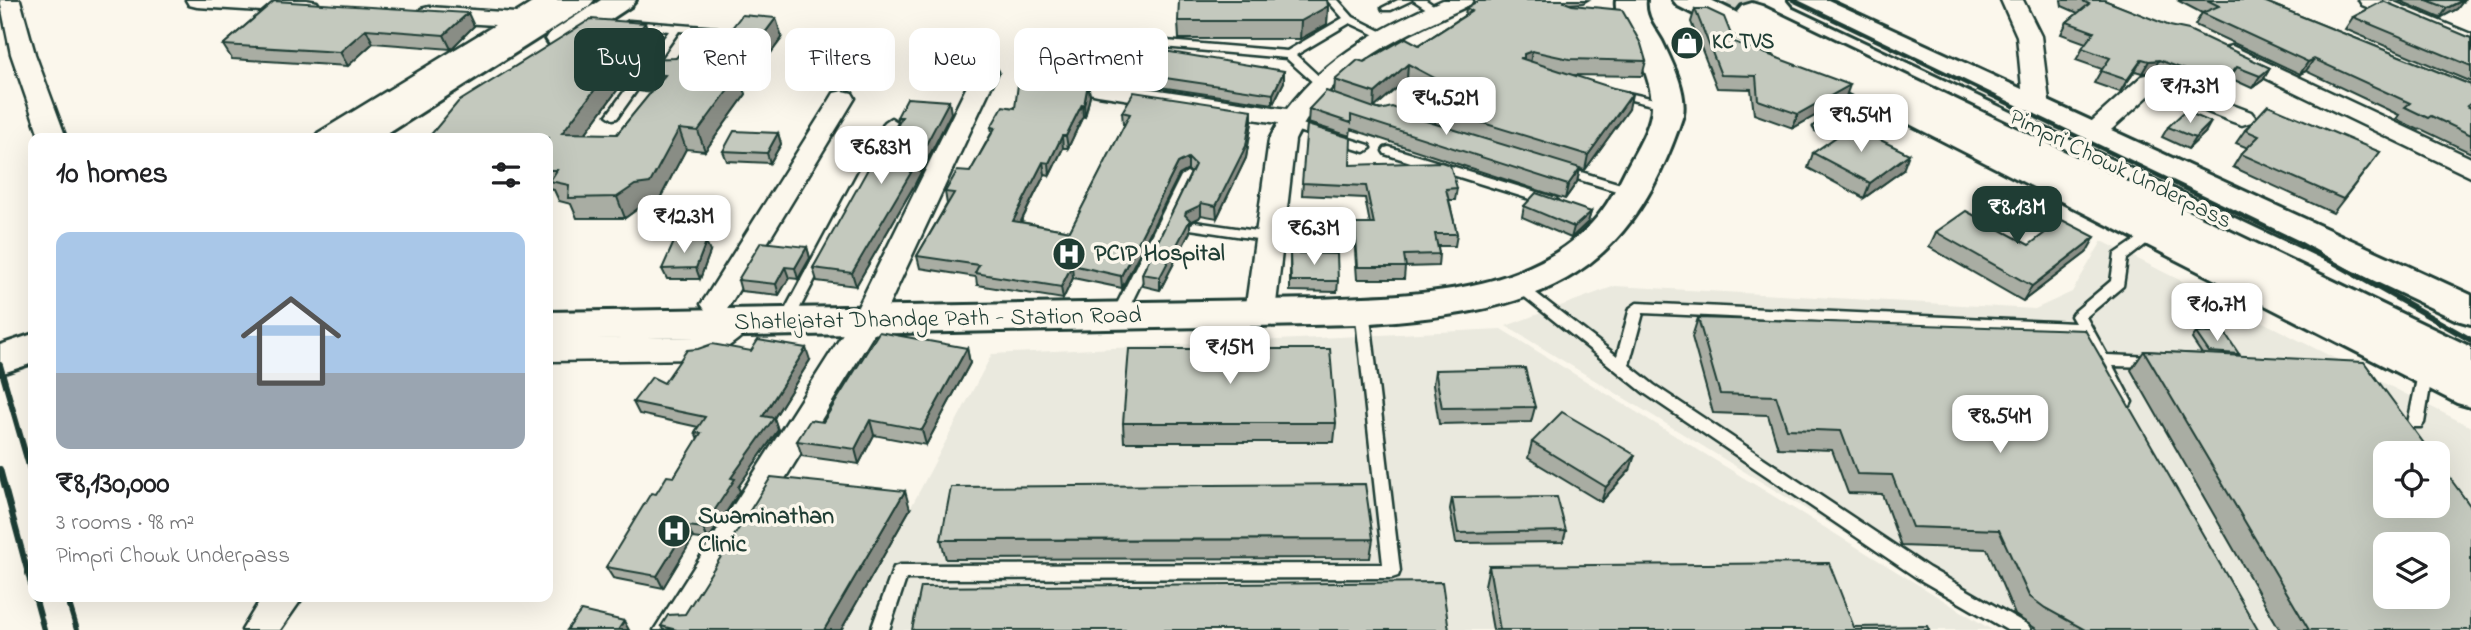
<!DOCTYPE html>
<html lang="en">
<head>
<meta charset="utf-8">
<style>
  :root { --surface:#fff; --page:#f2f2f2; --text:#202124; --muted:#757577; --line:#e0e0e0; --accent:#1f3d34 }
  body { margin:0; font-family:"Indie Flower",sans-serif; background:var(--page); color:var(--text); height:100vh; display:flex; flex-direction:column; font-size:26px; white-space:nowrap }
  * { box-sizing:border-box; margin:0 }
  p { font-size:23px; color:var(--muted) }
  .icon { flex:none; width:38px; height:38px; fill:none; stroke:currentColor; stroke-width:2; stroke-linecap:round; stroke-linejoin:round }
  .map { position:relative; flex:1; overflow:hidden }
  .panel { position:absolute; left:28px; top:133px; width:525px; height:469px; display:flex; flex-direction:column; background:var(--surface); border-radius:14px; box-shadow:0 7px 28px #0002 }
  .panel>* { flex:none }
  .guide { position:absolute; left:574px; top:28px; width:665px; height:63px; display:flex; gap:14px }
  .tools { position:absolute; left:2373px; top:441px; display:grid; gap:14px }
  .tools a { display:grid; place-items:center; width:77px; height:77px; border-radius:14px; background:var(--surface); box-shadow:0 7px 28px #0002; font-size:35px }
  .price { position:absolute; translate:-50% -60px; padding:0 16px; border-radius:14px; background:#fff; color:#222; font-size:23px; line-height:46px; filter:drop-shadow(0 2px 4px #0008) }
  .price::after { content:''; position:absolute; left:50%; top:42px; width:21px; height:16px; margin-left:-10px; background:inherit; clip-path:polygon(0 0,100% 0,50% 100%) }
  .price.on { background:var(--accent); color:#fff }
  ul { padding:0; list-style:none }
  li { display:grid; align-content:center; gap:14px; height:371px; padding:0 28px }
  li+li { border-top:2px solid var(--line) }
  li span { display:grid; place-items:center; height:217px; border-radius:14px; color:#555 }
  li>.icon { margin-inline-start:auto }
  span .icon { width:126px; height:126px; fill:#fffc; stroke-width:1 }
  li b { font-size:30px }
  h2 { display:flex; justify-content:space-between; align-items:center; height:84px; padding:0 28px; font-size:30px }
  .tag { padding:0 24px; border-radius:14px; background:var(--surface); box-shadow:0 7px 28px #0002; font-size:24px; line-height:63px }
  .tag.on { background:var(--accent); color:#fff }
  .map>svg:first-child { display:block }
  .built { fill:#eae9de; fill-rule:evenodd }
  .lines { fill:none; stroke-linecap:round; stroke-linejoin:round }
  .highway-tunnel { stroke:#cfd2c7; stroke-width:33; stroke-dasharray:33 17; stroke-linecap:butt }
  .lane-casing { stroke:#1f3d34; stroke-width:5 }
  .street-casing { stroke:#1f3d34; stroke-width:5 }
  .secondary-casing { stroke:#1f3d34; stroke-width:6 }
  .primary-casing { stroke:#1f3d34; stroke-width:6 }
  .highway-casing { stroke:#1f3d34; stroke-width:6 }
  .lane { fill:#fbf7ec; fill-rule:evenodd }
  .street { fill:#fbf7ec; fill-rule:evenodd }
  .secondary { fill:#fbf7ec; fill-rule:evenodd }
  .primary { fill:#fbf7ec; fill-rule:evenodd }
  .highway { fill:#fbf7ec; fill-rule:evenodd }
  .rail-far1 { stroke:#1f3d34; stroke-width:4.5 }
  .rail { stroke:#1f3d34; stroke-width:6 }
  .wall { fill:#a9ada3; stroke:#1f3d34; stroke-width:2; fill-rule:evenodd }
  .shaded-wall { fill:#898d85; stroke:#1f3d34; stroke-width:2 }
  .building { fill:#c4c9be; stroke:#1f3d34; stroke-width:2; fill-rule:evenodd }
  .labels { text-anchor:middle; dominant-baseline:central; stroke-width:7; stroke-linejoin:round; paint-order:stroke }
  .far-poi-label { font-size:21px; font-weight:bold; fill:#1f3d34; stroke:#fbf7ec; text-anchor:start }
  .street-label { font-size:24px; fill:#1f3d34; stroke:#fbf7ec }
  .poi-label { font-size:24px; font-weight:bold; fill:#1f3d34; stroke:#fbf7ec; text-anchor:start }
</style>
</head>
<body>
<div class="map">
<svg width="2471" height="630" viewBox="0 0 2471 630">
  <rect width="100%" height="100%" fill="#fbf7ec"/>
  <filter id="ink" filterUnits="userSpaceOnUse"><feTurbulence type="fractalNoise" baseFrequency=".0143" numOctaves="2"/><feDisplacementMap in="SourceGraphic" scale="14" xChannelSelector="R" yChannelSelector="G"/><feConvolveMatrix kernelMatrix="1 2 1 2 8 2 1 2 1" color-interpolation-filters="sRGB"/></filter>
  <g filter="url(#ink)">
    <!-- built -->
    <g class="built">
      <path d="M2102,241L2471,427V630H2004L1506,326L1615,286L2035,309L2072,292ZM2385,453H2438V506H2385ZM2385,544H2438V597H2385Z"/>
      <path d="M1501,329L1992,630H841L910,509L992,354Z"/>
    </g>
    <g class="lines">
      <!-- highway-tunnel -->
      <path class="highway-tunnel" d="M1728,0L1752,12"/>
      <defs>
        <g id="lane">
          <path d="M1327,0H1338L1353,17L1389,35L1384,38L1380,37L1350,23L1296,55L1324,81L1326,83L1320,86L1316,85L1286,58L1118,43L1112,40L1118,37L1287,51L1343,18Z"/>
          <path d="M1398,0H1412L1391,10H1383L1382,8Z"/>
          <path d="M1413,0H1426L1442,11L1441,13H1433Z"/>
          <path d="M629,21L717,28L722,31L717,34L679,31L617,118L613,119L607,115L669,31L625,26L624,24Z"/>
          <path d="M1615,90L1672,103L1674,105L1668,109L1611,95V91Z"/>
          <path d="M1876,91L1880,92V96L1824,130H1816L1814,127Z"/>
          <path d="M891,118L897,122L792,323L790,326H780L778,323L885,122Z"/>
          <path d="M1289,120L1369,145L1371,148L1365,152L1285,127L1283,124Z"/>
          <path d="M1389,147L1556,198L1557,201L1556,204H1546L1385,154L1383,151L1385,148Z"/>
          <path d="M1561,166L1634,188L1636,191L1630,195L1557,173L1555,170Z"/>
          <path d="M1187,172L1193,176L1125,316L1123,319H1113L1111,316L1181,176Z"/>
          <path d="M1195,222L1270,233L1277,237L1270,241L1190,229L1188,226Z"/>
          <path d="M2153,228L2160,232L2158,235L2127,259L2123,286L2086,317L2107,355L2154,357L2159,358L2161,362L2159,366L2154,367L2113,366L2132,402L2130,406H2120L2080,333L1643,313L1629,365L1654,385L1929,568L2028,625L2031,630H2007L1917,578L1644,393L1511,286L1513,283H1523L1617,356L1630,308L1637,303L2075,323L2071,316L2073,313L2111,281L2115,254Z"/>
          <path d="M1362,304L1369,309L1400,571L1398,576L1392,578L906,579L889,630H871L892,572L894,567L900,565L1383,564L1355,309Z"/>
          <path d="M2426,364L2431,365L2433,369L2424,423L2421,427H2411L2408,423L2419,369L2421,365Z"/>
        </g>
        <g id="street">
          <path d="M0,0H20L35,54L66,138H40L11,54Z"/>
          <path d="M186,0H306L317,2L320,7L317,12L309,14L197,7L189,5Z"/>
          <path d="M537,0H564L561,5L345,138H314L318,133L495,25L429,21L421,19L418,14L421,9L429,7L516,13Z"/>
          <path d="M1443,0H1473L1470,5C1397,38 1333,65 1295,140L1275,312L1270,319L1260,322L1250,319L1245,312L1269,140L1278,123L1098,95L1089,93L1086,88L1089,83L1098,81L1287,109C1328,55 1383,27 1443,0Z"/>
          <path d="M2001,0H2023L2041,36L2050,109L2046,114L2037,117L2028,114L2024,109L2017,36Z"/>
          <path d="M2359,0H2389L2471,34V50L2362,5Z"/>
          <path d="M2232,46L2471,158V177L2224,58L2220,53L2224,48Z"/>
          <path d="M986,65L995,67L998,72L880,324L692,630H654L851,321L974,72L977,67Z"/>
          <path d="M2151,74L2251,112L2255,117L2251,122L2242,125L2233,122L2154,91L2101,139L2092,142L2083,139L2079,134L2083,129L2142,76Z"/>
          <path d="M843,91L852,93L855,98L726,311L716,314L706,311L701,304L706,297L831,98L834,93Z"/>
          <path d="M737,314L748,317L752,324C743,339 719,354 702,359L548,361V339L696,337L726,317Z"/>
          <path d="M262,597H303L280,630H242Z"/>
        </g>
        <g id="secondary">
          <path d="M559,0H594L589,6L381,138H341L346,131Z"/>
          <path d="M601,0H636L631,6L572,45L561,48L550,45L546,39L550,33Z"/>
          <path d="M1616,0H1646C1644,17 1654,27 1662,41C1672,62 1687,91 1683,115C1625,291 1527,312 1358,324L548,340V312L1317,299C1410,295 1524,296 1592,223C1607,207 1617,187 1626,169C1636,150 1652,126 1652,105C1652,84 1640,57 1630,39C1624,26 1614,16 1616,0Z"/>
          <path d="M33,334V363L0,374V345Z"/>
        </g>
        <g id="primary">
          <path d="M1673,0H1711L2471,374V407L2457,403L1678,6Z"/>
          <path d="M1789,0H1828L2471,295V324L2457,320L1794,6Z"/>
        </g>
        <path id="highway" d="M1752,3L1762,6L2471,347V378L2457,374L1742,18L1737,12L1742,6Z"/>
      </defs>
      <!-- lane casing -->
      <use href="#lane" class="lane-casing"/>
      <!-- street casing -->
      <use href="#street" class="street-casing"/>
      <!-- secondary casing -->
      <use href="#secondary" class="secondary-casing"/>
      <!-- primary casing -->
      <use href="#primary" class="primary-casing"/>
      <!-- highway casing -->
      <use href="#highway" class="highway-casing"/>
      <!-- lane -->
      <use href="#lane" class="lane"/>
      <!-- street -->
      <use href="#street" class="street"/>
      <!-- secondary -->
      <use href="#secondary" class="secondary"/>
      <!-- primary -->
      <use href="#primary" class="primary"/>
      <!-- highway -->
      <use href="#highway" class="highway"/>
      <!-- rail-far1 -->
      <path class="rail-far1" d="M1793,0L2297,242L2359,277"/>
      <!-- rail -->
      <g class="rail">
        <path d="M2356,275L2471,340"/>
        <path d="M0,365L33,480"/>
        <path d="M0,469L33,592"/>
        <path d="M35,597L44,630"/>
        <path d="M67,597L77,630"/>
      </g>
    </g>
    <!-- wall -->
    <g class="wall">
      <path d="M1486,0H1588L1583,3L1570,4L1646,61L1642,76L1571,75L1629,109L1585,170L1580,169L1577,182L1565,199L1351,129L1350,136L1308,123L1309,109L1334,94L1335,80L1364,62L1419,45L1465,15L1466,8ZM1407,79L1445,100L1437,109L1435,124L1413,117L1374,108Z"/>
      <path d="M2061,0H2104L2270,68L2263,80L2252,88L2230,78L2216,96L2152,72L2142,73L2135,71L2120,92L2094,83L2102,69L2076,60L2086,43L2061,34L2067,22L2078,13L2062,6Z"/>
      <path d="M2177,0H2261L2471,85V153L2421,129L2419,130L2396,119L2399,115L2306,71L2300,74L2195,25L2202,13Z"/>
      <path d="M2398,0H2464L2457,9L2440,18Z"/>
      <path d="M274,1L474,26L451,49L373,43L348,66L232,59L223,45Z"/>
      <path d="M1328,6L1327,24L1300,39H1179L1178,21Z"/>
      <path d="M1695,9L1734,42L1845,99L1793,128L1754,114L1751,89L1717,88L1691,22Z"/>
      <path d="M2353,17L2471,38V82L2345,29Z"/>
      <path d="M782,38L744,89L746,94L705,151L686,149L657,204L643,205L625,218H577L571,204L559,201L554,190L548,189V138L652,43L585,134H617L651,93L639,91L632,72L676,58Z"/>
      <path d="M1055,44V48L1096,49L1097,60L1093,79L1088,83L1090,96L1085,117L1083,116L1068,148H1063L1050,175L1045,174L1021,222L1070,231L1125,124H1123L1122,112L1252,110V122L1246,158L1217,218L1201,215L1199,218L1190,222V232L1160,290L1143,286L1142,274L1191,173L1188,170L1179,175L1122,288L1073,278L1063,299L977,285L976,277L920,268L917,256L947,204L945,192L970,172L992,132L991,127L1015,108Z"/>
      <path d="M1099,65L1284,71V82L1273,104L1146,85V80L1099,75Z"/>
      <path d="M951,113L915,184L856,286L817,281L813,268L875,168L899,124L897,117Z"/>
      <path d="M1307,125L1350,165L1457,188L1455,200H1449L1457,234L1455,246H1438L1439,254L1438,266L1405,267L1404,279H1357L1354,236L1355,224H1370L1365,198L1302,195Z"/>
      <path d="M2168,127L2205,133L2188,149L2162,137Z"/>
      <path d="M2245,130L2380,152L2333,213L2233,167L2241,154L2248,148L2236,143Z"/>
      <path d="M778,133L781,144L770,163L727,161L723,151Z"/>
      <path d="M1813,153L1903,170L1864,198L1808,168Z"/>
      <path d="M1524,206L1591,212L1588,222L1571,238L1522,217Z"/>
      <path d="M1936,232L2029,245L2086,253L2023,301L1929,247Z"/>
      <path d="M807,247L810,258L798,279L789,278L779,295L741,291L738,280Z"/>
      <path d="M710,252L700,279H667L662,269Z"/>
      <path d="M1290,253L1338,281L1337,292L1290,291Z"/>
      <path d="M1698,318L2258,630H2038L2015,615L1987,549L1901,546L1882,494L1848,493L1832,450L1778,448L1768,415L1713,413L1692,337Z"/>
      <path d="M2196,333L2239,354L2238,355L2471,630H2280L2131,370L2144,351L2202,354L2192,339Z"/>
      <path d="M967,348L970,363L926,445L874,435L859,464L802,456L797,441L823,422Z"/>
      <path d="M751,351L810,360L774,418L778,430L738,487L740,491L708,540L693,538L663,588L613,578L606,567L656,494L674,477L698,439L695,432L698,427L639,414L633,402L664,383Z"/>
      <path d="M1435,370L1535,407L1531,422L1439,424L1433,385Z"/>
      <path d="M1123,423H1336L1334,442H1124Z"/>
      <path d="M1532,442L1630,470L1601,502L1528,458Z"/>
      <path d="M1452,498L1566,531L1563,542L1456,543L1450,509Z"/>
      <path d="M910,509L841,630H663L661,626Z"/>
      <path d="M1373,539L1370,558L946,559L941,540Z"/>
      <path d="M1489,566L1854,627L1929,630H1493L1485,585Z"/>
    </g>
    <!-- shaded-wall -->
    <g class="shaded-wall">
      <path d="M2464,0L2457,9L2440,18L2447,8Z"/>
      <path d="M1328,6L1327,24L1300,39L1301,21Z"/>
      <path d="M468,13L474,26L451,49L444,35Z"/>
      <path d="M776,18L782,38L744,89L746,94L705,151L698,131L734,74Z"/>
      <path d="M645,23L652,43L570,154L562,133Z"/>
      <path d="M366,29L373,43L348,66L340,52Z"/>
      <path d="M1096,49L1097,60L1093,79L1084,87L1083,75Z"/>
      <path d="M1532,51L1530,65L1522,68L1524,54Z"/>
      <path d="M2142,59L2135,71L2120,92L2127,80Z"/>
      <path d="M2314,59L2306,71L2300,74L2308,62Z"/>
      <path d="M2159,60L2152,72L2142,73L2149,61Z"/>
      <path d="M1408,64L1407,79L1374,108L1375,93Z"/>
      <path d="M2237,67L2230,78L2216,96L2223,84Z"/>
      <path d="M2270,68L2263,80L2252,88L2260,76Z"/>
      <path d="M1284,71V82L1273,104V94Z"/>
      <path d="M1088,84L1090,96L1085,117L1084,105Z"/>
      <path d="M1850,85L1845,99L1793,128L1798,114Z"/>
      <path d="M1632,94L1629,109L1585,170L1588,155Z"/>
      <path d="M949,101L951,113L915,184L856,286L852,273Z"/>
      <path d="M1082,104L1083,116L1068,148L1066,136Z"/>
      <path d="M1252,110V122L1246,158L1217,218L1216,206Z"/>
      <path d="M2211,122L2205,133L2188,149L2195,138Z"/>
      <path d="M679,129L686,149L657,204L643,205L625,218L617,197Z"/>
      <path d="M778,133L781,144L770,163L767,153Z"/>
      <path d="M1062,136L1063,148L1050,175L1049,163Z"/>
      <path d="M1909,154L1903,170L1864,198L1870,183Z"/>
      <path d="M1188,158V170L1179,175L1122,288L1121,276L1178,163Z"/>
      <path d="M1043,162L1045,174L1015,233L1013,221Z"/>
      <path d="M1580,168L1577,182L1565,199L1568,185Z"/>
      <path d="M1201,203V215L1199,218L1190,222V232L1160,290V277L1186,212Z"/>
      <path d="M1591,212L1588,222L1571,238L1574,227Z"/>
      <path d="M2095,237L2086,253L2023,301L2032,286Z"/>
      <path d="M706,242L710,252L700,279L696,268Z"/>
      <path d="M807,247L810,258L798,279L795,268Z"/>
      <path d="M1072,265L1073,278L1063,299L1061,287Z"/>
      <path d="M785,267L789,278L779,295L776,284Z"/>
      <path d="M806,348L810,360L774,418L778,430L738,487L740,491L708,540L703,528L731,478L763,416Z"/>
      <path d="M967,348L970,363L926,445L922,430Z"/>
      <path d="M870,420L874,435L859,464L855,449Z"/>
      <path d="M1635,455L1630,470L1601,502L1606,487Z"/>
      <path d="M905,491L910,509L841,630H824Z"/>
      <path d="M688,526L693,538L663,588L657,576Z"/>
      <path d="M624,621L629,630H618Z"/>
    </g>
    <!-- building -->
    <g class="building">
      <path d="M1179,0H1327L1328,6L1301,21H1178Z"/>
      <path d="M1486,0H1565L1564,2L1572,5L1622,10L1641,44L1646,61L1569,59L1532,51L1524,54V58H1520L1632,94L1588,155L1437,109L1455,89L1408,64L1375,93L1335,80L1358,60L1364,62L1406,38L1419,45L1472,11L1466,8L1478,1H1485Z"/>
      <path d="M2081,0H2104L2170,26L2189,30L2270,68L2260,76L2237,67L2223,84L2159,60L2149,61L2142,59L2127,80L2101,71L2110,58L2082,48L2094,32L2067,22L2089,4Z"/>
      <path d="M2207,0H2261L2471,85V103L2467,106L2471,108V135L2431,116L2428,118L2405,107L2410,103L2314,59L2308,62L2202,13L2219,6Z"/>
      <path d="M2427,0H2463L2447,8Z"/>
      <path d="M274,1L468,13L444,35L366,29L340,52L223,45Z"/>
      <path d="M2383,1L2471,38V66L2353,17Z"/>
      <path d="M1695,9H1707L1724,17L1734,42L1850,85L1798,114L1758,100L1756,76L1721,75Z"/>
      <path d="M742,15L776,18L734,74H740L698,131L679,129L650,183L635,185L617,197L568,198L569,185L550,181L557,170H548V138H428L458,102L591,19L645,23L562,133L617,134L665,75L632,72L642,59L676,58L702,26L731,29Z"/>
      <path d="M1110,42L1284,71L1273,94L1145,75L1149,70L1099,65Z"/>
      <path d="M1055,44L1054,48L1096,49L1092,68L1083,75L1088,84L1084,105L1082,104L1066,136H1062L1049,163L1043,162L1013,221L1070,231L1130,114L1122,112L1134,92L1252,110L1246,146L1216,206L1201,203L1199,206L1186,212L1185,215L1190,220L1160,277L1142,274L1195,165L1188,158L1178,163L1121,276L1072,265L1061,287L975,273L979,265L917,256L954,193L945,192L957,171L970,172L995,128L991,127L1003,106L1015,108L1023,45Z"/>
      <path d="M1326,91L1380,110L1392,107L1409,113L1413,117L1580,168L1568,185L1351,115V123L1309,109Z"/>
      <path d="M907,98L949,101L912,171L852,273L813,268L869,167L875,168L902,117H897Z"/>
      <path d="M2268,105L2380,152L2343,199L2241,154L2259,136L2245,130Z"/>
      <path d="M2185,111L2211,122L2195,138L2168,127Z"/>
      <path d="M1307,125L1351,138L1350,165L1441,162L1450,165L1457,188L1446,189L1457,234H1435L1439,254L1404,255L1406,267H1358L1355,224H1374L1366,186L1302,183Z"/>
      <path d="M1852,126L1909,154L1870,183L1813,153Z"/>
      <path d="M734,131L778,133L767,153L723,151Z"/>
      <path d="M1536,193L1591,212L1574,227L1524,206Z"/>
      <path d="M1966,211L2029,245L2062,220L2095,237L2032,286L1936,232Z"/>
      <path d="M674,242H706L696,268L662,269Z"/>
      <path d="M761,242L807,247L795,268L785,267L776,284L738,280Z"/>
      <path d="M1290,253L1337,254L1338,281H1291Z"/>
      <path d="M1698,318L2085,330L2258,630H2085L2045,608L2029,596L1999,530L1912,527L1892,475L1857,474L1841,431L1787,429L1776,396L1720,394Z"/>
      <path d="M879,332L967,348L922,430L870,420L855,449L797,441L810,420L823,422Z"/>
      <path d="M2196,333H2225L2239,354L2209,352Z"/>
      <path d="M758,340L806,348L763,416L774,418L731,478L735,479L703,528L688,526L657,576L606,567L651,493L656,494L667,476L674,477L701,433L695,432L705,417L633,402L652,377L664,383L687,350L698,349L712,344L751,351Z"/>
      <path d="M1129,349H1330L1336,423H1123Z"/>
      <path d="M2144,351L2364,362L2431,453H2385V506H2438V462L2471,507V630H2309ZM2385,544H2438V597H2385Z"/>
      <path d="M1525,368L1535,407L1442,408L1435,370Z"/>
      <path d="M1562,412L1635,455L1606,487L1532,442Z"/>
      <path d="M771,477L905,491L824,630H677L661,626L668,615L685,614Z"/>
      <path d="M1365,484L1373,539L941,540L951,487Z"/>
      <path d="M1557,497L1566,531L1458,533L1452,498Z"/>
      <path d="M1829,563L1854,627L1927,626L1929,630H1500L1489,566Z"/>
      <path d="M1442,582L1449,630H912L921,587Z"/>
      <path d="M581,611L624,621L618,630H567Z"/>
    </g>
  </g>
  <!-- icons -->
  <defs>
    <symbol id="shop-disc" viewBox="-11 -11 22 22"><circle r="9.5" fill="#1f3d34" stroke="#fbf7ec"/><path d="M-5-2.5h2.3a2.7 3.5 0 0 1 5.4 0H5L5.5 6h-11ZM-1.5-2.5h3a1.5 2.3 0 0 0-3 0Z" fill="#fff"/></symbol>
    <symbol id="hospital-disc" viewBox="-11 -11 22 22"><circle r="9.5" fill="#1f3d34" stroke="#fbf7ec"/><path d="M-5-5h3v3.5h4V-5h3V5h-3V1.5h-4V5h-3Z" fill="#fff"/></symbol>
  </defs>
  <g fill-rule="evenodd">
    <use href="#shop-disc" x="1668" y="24" width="38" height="38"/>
    <use href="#hospital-disc" x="1050" y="235" width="38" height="38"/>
    <use href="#hospital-disc" x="655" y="512" width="38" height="38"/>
  </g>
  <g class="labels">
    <!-- far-poi labels -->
    <g class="far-poi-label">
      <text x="1712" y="43">KC TVS</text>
    </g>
    <!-- street labels -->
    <g class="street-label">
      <text transform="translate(2120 170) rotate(26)">Pimpri Chowk Underpass</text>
      <text transform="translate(938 320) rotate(-1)">Shatlejatat Dhandge Path - Station Road</text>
    </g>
    <!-- poi labels -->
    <g class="poi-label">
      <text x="1094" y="254">PCIP Hospital</text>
      <text x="698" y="517">Swaminathan<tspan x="698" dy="28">Clinic</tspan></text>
    </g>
  </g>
</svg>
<div class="tools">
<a><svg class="icon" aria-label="locate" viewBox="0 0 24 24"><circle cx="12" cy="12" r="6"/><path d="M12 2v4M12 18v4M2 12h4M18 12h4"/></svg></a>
<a><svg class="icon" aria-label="layers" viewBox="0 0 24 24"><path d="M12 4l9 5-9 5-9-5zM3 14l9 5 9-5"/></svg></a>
</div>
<b class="price" style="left:2190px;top:125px">₹17.3M</b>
<b class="price" style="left:1446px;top:137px">₹4.52M</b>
<b class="price" style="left:1861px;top:154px">₹9.54M</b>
<b class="price" style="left:881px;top:186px">₹6.83M</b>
<b class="price on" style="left:2017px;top:246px">₹8.13M</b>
<b class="price" style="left:684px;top:255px">₹12.3M</b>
<b class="price" style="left:1314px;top:267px">₹6.3M</b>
<b class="price" style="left:2217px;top:343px">₹10.7M</b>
<b class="price" style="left:1230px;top:386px">₹15M</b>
<b class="price" style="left:2000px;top:455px">₹8.54M</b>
<div class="guide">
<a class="tag on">Buy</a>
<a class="tag">Rent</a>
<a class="tag">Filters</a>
<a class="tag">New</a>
<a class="tag">Apartment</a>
</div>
<section class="panel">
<h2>10 homes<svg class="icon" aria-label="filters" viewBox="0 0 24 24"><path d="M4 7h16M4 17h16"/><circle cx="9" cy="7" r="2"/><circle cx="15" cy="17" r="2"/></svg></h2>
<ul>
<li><span style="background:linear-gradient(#a9c7e8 65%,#9aa5b1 0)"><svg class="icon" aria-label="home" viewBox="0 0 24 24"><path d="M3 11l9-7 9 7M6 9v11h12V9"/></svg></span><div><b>₹8,130,000</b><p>3 rooms · 98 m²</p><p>Pimpri Chowk Underpass</p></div></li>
</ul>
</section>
</div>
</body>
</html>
